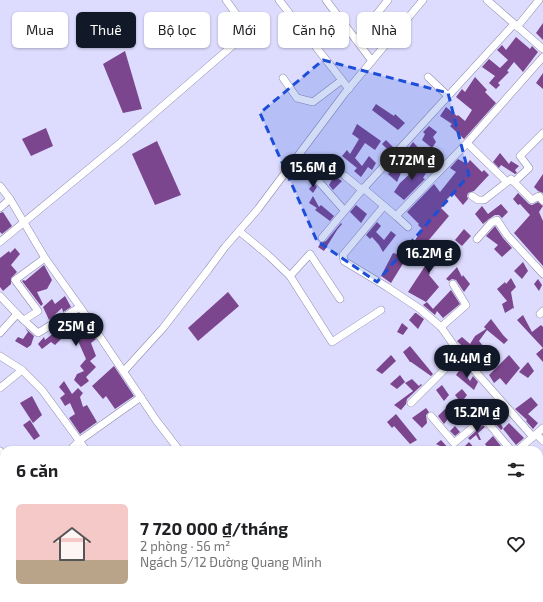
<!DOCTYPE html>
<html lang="vi">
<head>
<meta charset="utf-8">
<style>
  :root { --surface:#fff; --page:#f2f2f2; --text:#202124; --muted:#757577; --accent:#111827 }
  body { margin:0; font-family:"Exo 2",sans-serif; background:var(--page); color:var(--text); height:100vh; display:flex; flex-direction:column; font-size:15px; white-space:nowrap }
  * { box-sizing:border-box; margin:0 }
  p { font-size:13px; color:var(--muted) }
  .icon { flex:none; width:22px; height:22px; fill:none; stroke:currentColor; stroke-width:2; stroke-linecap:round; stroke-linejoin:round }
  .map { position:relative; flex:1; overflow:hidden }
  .drawer { position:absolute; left:0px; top:446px; width:543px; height:156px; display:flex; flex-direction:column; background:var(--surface); border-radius:12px 12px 0 0; box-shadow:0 1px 3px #0004 }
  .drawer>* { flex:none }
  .hud { position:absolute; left:12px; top:12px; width:519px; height:36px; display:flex; gap:8px }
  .price { position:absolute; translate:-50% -34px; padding:0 9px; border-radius:14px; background:var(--accent); color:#fff; font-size:13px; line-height:26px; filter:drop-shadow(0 1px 2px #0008) }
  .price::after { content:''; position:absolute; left:50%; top:24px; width:12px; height:9px; margin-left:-6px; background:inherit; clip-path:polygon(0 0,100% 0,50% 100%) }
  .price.selected { background:#222; color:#fff }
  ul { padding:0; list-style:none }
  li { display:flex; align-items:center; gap:12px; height:100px; padding:0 16px }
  li span { display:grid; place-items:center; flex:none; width:112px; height:80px; border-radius:6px; color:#555 }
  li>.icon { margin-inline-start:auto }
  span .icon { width:48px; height:48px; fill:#fffc; stroke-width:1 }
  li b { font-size:17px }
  h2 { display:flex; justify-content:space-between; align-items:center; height:48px; padding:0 16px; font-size:17px }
  .pill { padding:0 14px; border-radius:6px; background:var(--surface); box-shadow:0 1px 3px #0004; font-size:14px; line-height:36px }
  .pill.selected { background:var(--accent); color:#fff }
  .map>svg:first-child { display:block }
  .building { fill:#7b468d }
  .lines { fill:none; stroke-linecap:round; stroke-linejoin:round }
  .street-casing { stroke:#8c8aab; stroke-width:8 }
  .street { stroke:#fff; stroke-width:7 }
  .marked { fill:#1d4ed8; fill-opacity:0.2; stroke:#1d4ed8; stroke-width:3; stroke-dasharray:8 5; stroke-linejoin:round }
</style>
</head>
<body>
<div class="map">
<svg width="543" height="602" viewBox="0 0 543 602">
  <rect width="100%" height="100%" fill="#dddcff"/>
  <!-- building -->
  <g class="building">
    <path d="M543,23V40L536,33Z"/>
    <path d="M516,37L530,49L532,46L538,52L523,72L514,62L507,71L509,72L498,83L500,85L496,89L489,83L495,76L482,67L489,59L500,68L508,60L497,50L502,45L506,50Z"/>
    <path d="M125,51L142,109L123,113L103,64Z"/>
    <path d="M543,73V89L536,83Z"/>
    <path d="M475,77L487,90L485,92L496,103L464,139L450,126L452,124L440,116L446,107L457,116L458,115L465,121L472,110L456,97L462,89L465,92Z"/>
    <path d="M376,104L394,116L395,114L405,123L398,130L372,110Z"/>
    <path d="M357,124L381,141L375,150L365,143L355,158L362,166L369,156L376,163L372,170L368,167L361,177L354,171L357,168L342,156L347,150L350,154L359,139L352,134Z"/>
    <path d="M429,126L437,132L433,137L436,142L432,148L422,140L425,134L423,132Z"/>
    <path d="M46,128L53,146L31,156L22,139Z"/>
    <path d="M386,140L394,148L390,152L382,144Z"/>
    <path d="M157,141L181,195L155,205L132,154Z"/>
    <path d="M413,142L422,152L417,157L408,149Z"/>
    <path d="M500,153L509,164L511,161L519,166L515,170L517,173L515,174L501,165L499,168L493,162Z"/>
    <path d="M424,159L430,166L423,178L425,179L404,200L394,192L400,183L414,170L415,171Z"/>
    <path d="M458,159L467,164L470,160L482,172L484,170L489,175L474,191L468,193L467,196L468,199L463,205L453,193L446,200L448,202L441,208L449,216L417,254L410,248L422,229L418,225L419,224L407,212L434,184L440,192L456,172L450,168Z"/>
    <path d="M395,162L403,168L397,182L388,174L391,170L389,168Z"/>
    <path d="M332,166L341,173L337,178L342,181L333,190L329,185L333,178L328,172Z"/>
    <path d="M543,174V193L538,191L534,187Z"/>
    <path d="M314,183L317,187L313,193L309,189Z"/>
    <path d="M518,193L529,204L532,205L538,202L543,206L539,212L543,221V266L514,233L530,215L520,204L518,205L513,199Z"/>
    <path d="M313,196L319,207L321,205L334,216L330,221L315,210L317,208L309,203Z"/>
    <path d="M501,204L508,212L502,218L499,215H495L489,219L483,224L475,214L482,206L488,214Z"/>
    <path d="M356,205L367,214L361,223L350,212Z"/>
    <path d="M3,212L12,226L2,234L0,232V213Z"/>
    <path d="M377,222L381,226L376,232L384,240L391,231L396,235L383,252L379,245L372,237L370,239L366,235Z"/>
    <path d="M341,223L342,224L337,230L324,251L318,247L321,243L326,241Z"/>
    <path d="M495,226L503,238L512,248L502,257L494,249L498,245L486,236Z"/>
    <path d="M464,229L471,236L462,246L455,240Z"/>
    <path d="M440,241L452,251L448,258L443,255L429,273H430L429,275L439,287L426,302L408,292L427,263L432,264L426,260Z"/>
    <path d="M15,248L20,254L11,265L17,272L11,278V284L3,291L0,287V258L9,251L10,253Z"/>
    <path d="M393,253L407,257L391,283L381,276Z"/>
    <path d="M523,262L528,271L522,279L514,271Z"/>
    <path d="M44,265L52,280L47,289L37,292L43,304L41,306L22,281L24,280L25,281Z"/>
    <path d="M457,267L462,277L463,275L470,284L464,292L456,280L452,279L449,281L446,279Z"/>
    <path d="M511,278L516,287L511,292L514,309L513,308L505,313L502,304L507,301L497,289L505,282L506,284Z"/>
    <path d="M538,279L542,285L539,291L534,284Z"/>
    <path d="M451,290L460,304L443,318L437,311L435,315L423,305L427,302L433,309Z"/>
    <path d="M228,292L239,306L198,341L188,328Z"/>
    <path d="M65,296L71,307L63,312L62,308L49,320L43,307L52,299L55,304Z"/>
    <path d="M415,313H416L424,319L418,329L409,320Z"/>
    <path d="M523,315L532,332L541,325L543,327V362L536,354L543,348L517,320Z"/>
    <path d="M72,318L82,331L87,327L96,339L91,343L96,356L90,361L96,367L86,377L89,381L81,387L74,380L77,374L84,371L80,366L86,359L74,332L71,335L68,332L55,345L51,342L42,349L38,344L44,337L45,340Z"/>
    <path d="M491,319L503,335L508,340L504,344L487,330L479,341L490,354L483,362L466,347L465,349L457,341L462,337L470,344L475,336L486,329L484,327Z"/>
    <path d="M402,323L408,328L403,335L397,332Z"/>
    <path d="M25,328L34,336L31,345L27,348L15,341L18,337L23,339L28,332Z"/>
    <path d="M410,346L433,374L431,376L411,362H410L403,352Z"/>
    <path d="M448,346L453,353L445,362L440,356Z"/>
    <path d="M391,355L396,361L382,374L376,370Z"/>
    <path d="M509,355L520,368L506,385L500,378L494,383L489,375Z"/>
    <path d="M528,362L534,371L528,378L519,372Z"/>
    <path d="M114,366L134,396L115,409L106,396L103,399L92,386Z"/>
    <path d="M461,368L470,381L473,376L478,382L474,390L456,375Z"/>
    <path d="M400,375L405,382L397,389L390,384Z"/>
    <path d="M412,379L419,386L421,384L422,385L407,399L406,404L401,410L394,405L413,391L405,383Z"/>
    <path d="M64,381L72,394L78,388L83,393L80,397L83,407L87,405L97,422L80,434L69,418L75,414L70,403L65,406L60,398L65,394L59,387Z"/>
    <path d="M442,385L449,395L444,401L436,390Z"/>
    <path d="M462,389L467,395L461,403L455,395Z"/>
    <path d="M32,396L42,415L33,423L20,403Z"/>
    <path d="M531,397L538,405L528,414L538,423L533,429L526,421L527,420L515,409Z"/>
    <path d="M474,402L479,411L472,417L474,420L468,425L461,415Z"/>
    <path d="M426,408L429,412L426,415L427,423L422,428L412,418Z"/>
    <path d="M445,409L451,415L444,424L438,416Z"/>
    <path d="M396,414L400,419L417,440L410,444L394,426L392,428L387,422Z"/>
    <path d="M30,420L40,436L34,440L23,425Z"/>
    <path d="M499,420L503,428L501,430L495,423Z"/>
    <path d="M509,423L524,438L516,445L503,429Z"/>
    <path d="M483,425L485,427L478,433L481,440H479L476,435L470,440L468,438Z"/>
    <path d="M455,426L460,432L455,436L450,431Z"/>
    <path d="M493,436L504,450H489L485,444Z"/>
    <path d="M441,440L450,450H437L440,446L436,444Z"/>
    <path d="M469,442L476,450H461Z"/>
  </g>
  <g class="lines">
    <defs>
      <g id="street">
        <path d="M279,0L349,89"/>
        <path d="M326,0L372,61"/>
        <path d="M487,0L543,49"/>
        <path d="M517,27L539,0"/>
        <path d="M356,40L388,0"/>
        <path d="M428,77L448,96"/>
        <path d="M283,78L297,98L313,102L342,80"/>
        <path d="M467,143L507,182"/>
        <path d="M297,159L313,175L344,210"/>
        <path d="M345,176L362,190"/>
        <path d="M514,182L529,168L520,156L543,133"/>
        <path d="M0,186L10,199L45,258L80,307L156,420L179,450"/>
        <path d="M363,188L396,216"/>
        <path d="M472,196L478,200H484L511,179L532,200L539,196L543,201"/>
        <path d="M384,206L343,255L344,261L387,287L420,309L441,327L460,354L533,437"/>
        <path d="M0,208L10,199"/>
        <path d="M408,227L396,216L467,143L543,57"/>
        <path d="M239,231L268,255L290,276L332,342L381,310"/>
        <path d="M322,238L362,190L514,24"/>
        <path d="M477,239L491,223L497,220L507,235L543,274"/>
        <path d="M0,242L120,143L239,40L243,32L245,26L226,0"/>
        <path d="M290,276L310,254L340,299"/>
        <path d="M0,296L17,314L38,333L80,307"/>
        <path d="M540,314L543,311"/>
        <path d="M24,320L38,311L15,280L45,258"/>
        <path d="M441,327L466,305L453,284"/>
        <path d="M0,333L17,314"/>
        <path d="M0,356L22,370L42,390L86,450"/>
        <path d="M124,371L163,328L208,270L225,247L258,209L345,93L423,0"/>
        <path d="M0,388L22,370"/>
        <path d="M411,403L460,354"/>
        <path d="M431,416L454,443L484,418L511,450"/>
        <path d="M536,434L543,441"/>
        <path d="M70,450L79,441L141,397"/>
        <path d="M518,450L543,428"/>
        <path d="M0,451L4,457"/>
        <path d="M0,477L4,483"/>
        <path d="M0,576L4,574"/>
        <path d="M22,598L24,602"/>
        <path d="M81,598L83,602"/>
        <path d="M201,598L204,602"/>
        <path d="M288,598L290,602"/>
        <path d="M410,598L412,602"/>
        <path d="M0,601L6,598"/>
        <path d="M100,602L106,598"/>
        <path d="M158,602L164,598"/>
        <path d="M270,602L278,598"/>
        <path d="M320,602L326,598"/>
        <path d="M375,602L385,598"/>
      </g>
    </defs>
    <!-- street casing -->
    <use href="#street" class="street-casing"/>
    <!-- street -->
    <use href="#street" class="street"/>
  </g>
  <!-- marked area -->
  <path class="marked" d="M323,60L448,93L469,175L377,282L317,241L260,113Z"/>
</svg>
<b class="price selected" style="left:412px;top:181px">7.72M ₫</b>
<b class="price" style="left:313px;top:188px">15.6M ₫</b>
<b class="price" style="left:429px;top:274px">16.2M ₫</b>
<b class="price" style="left:76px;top:347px">25M ₫</b>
<b class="price" style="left:467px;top:379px">14.4M ₫</b>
<b class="price" style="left:477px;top:433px">15.2M ₫</b>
<div class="hud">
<a class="pill">Mua</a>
<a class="pill selected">Thuê</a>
<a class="pill">Bộ lọc</a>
<a class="pill">Mới</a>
<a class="pill">Căn hộ</a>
<a class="pill">Nhà</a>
</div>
<section class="drawer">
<h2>6 căn<svg class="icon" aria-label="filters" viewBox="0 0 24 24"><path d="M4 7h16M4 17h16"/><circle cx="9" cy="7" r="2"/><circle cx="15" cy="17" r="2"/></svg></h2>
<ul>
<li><span style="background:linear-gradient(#f6c9c9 70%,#b9a48a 0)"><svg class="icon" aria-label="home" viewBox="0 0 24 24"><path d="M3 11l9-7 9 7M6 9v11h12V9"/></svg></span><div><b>7 720 000 ₫/tháng</b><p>2 phòng · 56 m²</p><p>Ngách 5/12 Đường Quang Minh</p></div><svg class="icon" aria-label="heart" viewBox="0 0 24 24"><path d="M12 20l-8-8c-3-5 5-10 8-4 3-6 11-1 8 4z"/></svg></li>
</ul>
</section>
</div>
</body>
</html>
